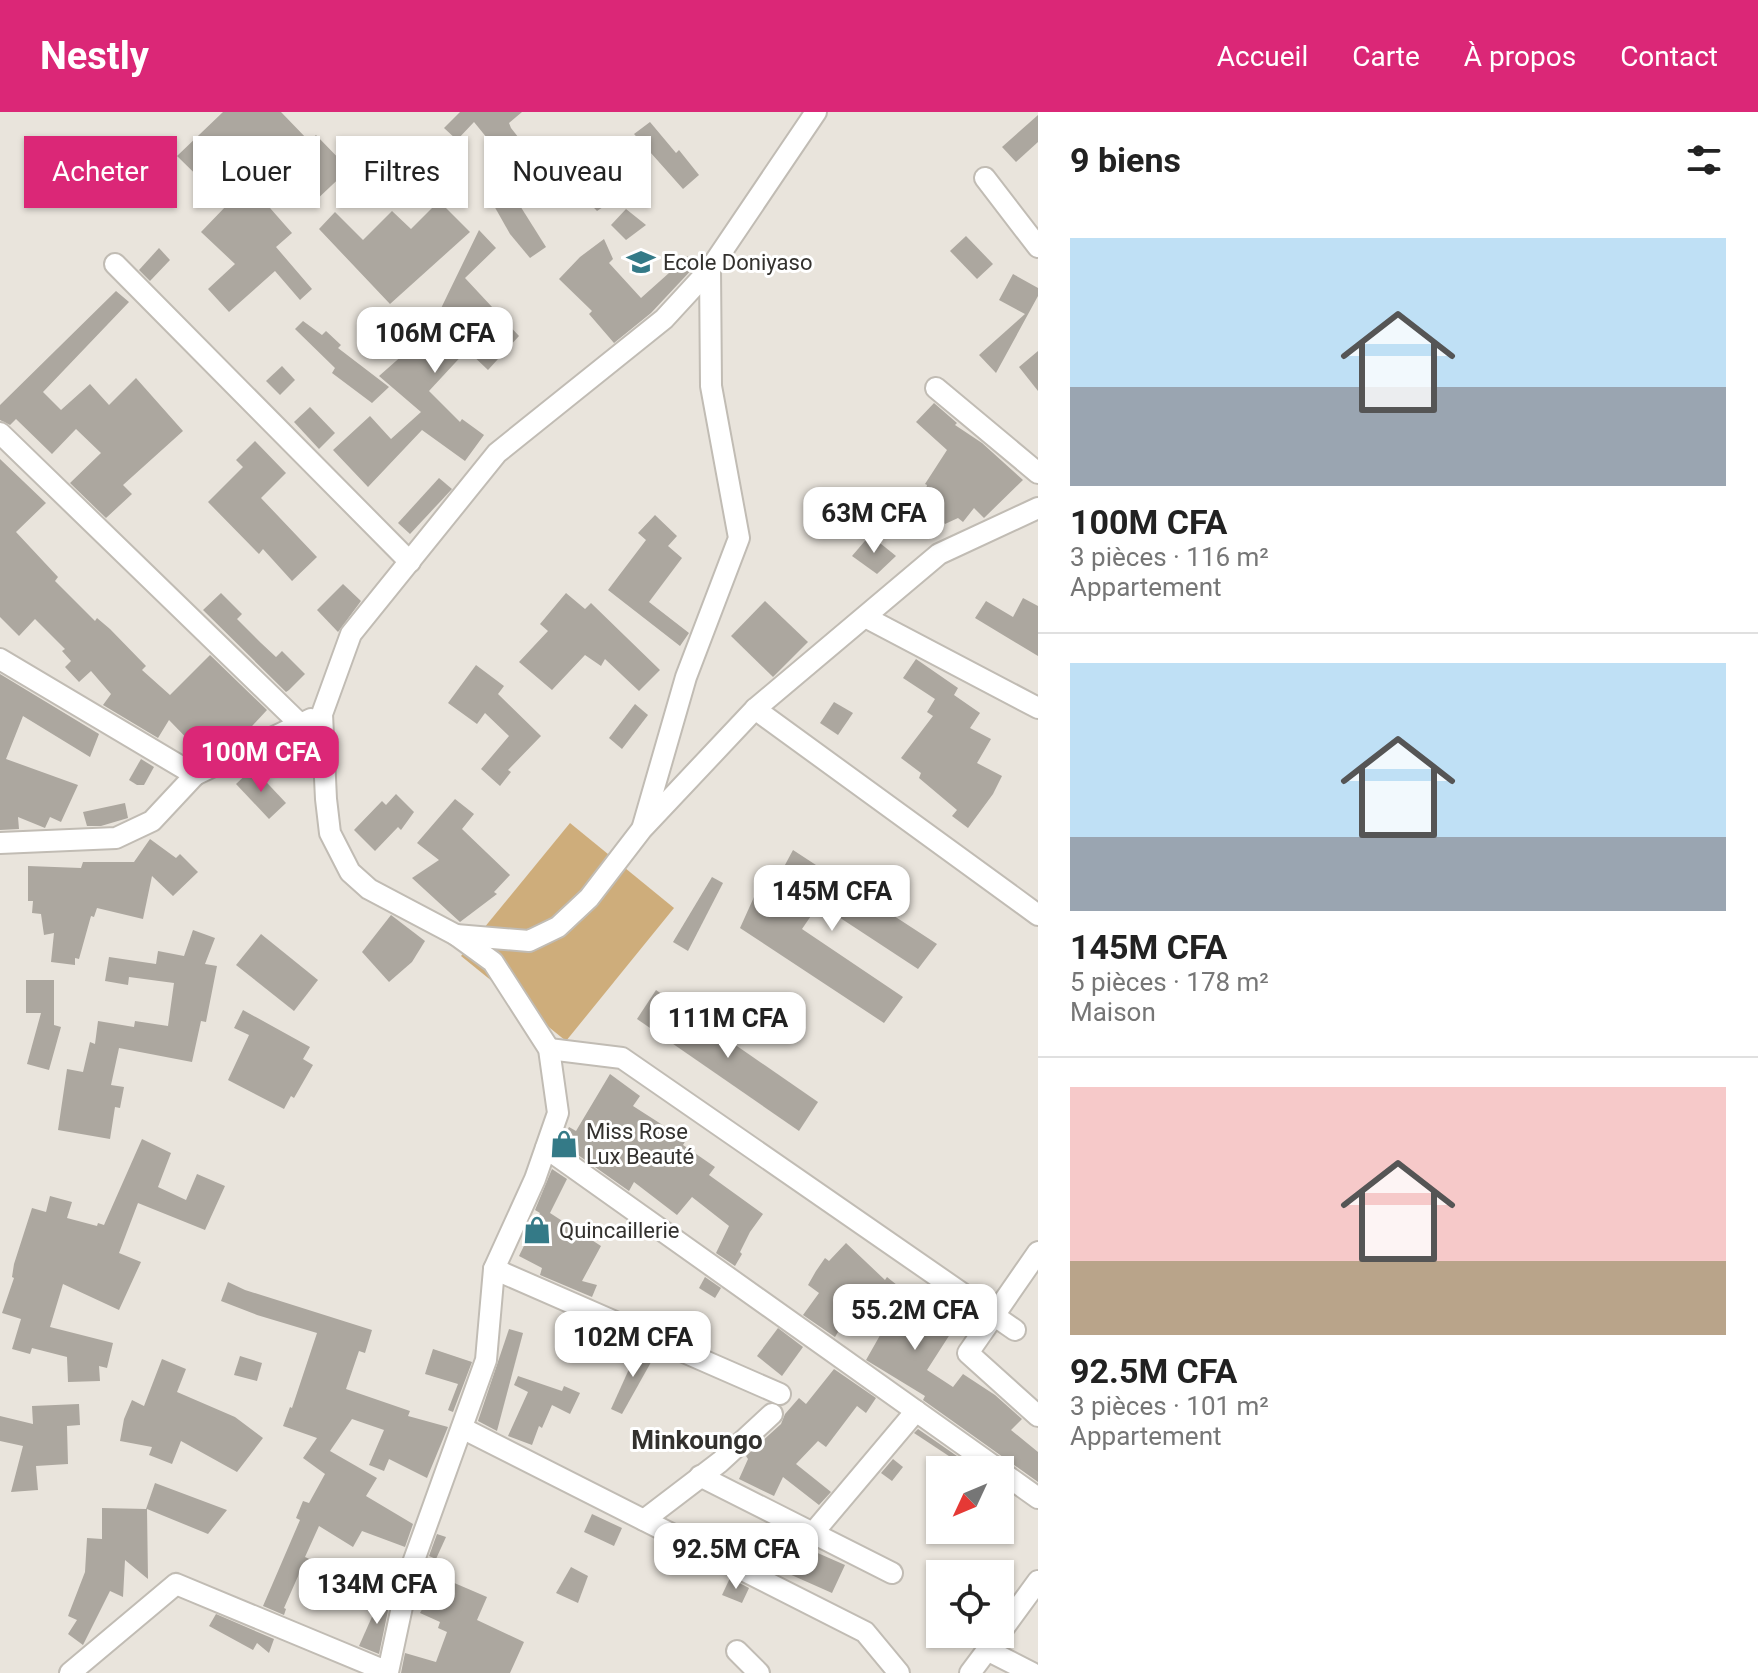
<!DOCTYPE html>
<html lang="fr">
<head>
<meta charset="utf-8">
<style>
  :root { --surface:#fff; --page:#f6f6f6; --text:#222; --muted:#767676; --line:#e0e0e0; --accent:#db2777 }
  body { margin:0; font-family:Roboto,sans-serif; background:var(--page); color:var(--text); height:100vh; display:flex; flex-direction:column; font-size:30px; white-space:nowrap }
  * { box-sizing:border-box; margin:0 }
  p { font-size:26px; color:var(--muted) }
  .icon { flex:none; width:44px; height:44px; fill:none; stroke:currentColor; stroke-width:2; stroke-linecap:round; stroke-linejoin:round }
  .map { position:relative; flex:1; overflow:hidden }
  .details { display:flex; flex-direction:column; background:var(--surface); width:720px }
  .details>* { flex:none }
  .hud { position:absolute; left:24px; top:24px; width:760px; height:72px; display:flex; gap:16px }
  .needle { width:52px; rotate:226deg }
  .fabs { position:absolute; left:926px; top:1344px; display:grid; gap:16px }
  .fabs a { display:grid; place-items:center; width:88px; height:88px; border-radius:0px; background:var(--surface); box-shadow:0 2px 6px #0004; font-size:40px }
  .price { position:absolute; translate:-50% -68px; padding:0 18px; border-radius:16px; background:#fff; color:#222; font-size:26px; line-height:52px; filter:drop-shadow(0 2px 4px #0008) }
  .price::after { content:''; position:absolute; left:50%; top:48px; width:24px; height:18px; margin-left:-12px; background:inherit; clip-path:polygon(0 0,100% 0,50% 100%) }
  .price.active { background:var(--accent); color:#fff }
  ul { padding:0; list-style:none }
  li { display:grid; align-content:center; gap:16px; height:424px; padding:0 32px }
  li+li { border-top:2px solid var(--line) }
  li span { display:grid; place-items:center; height:248px; border-radius:0px; color:#555 }
  li>.icon { margin-inline-start:auto }
  span .icon { width:144px; height:144px; fill:#fffc; stroke-width:1 }
  li b { font-size:34px }
  h2 { display:flex; justify-content:space-between; align-items:center; height:96px; padding:0 32px; font-size:34px }
  .pill { padding:0 28px; border-radius:0px; background:var(--surface); box-shadow:0 2px 6px #0004; font-size:28px; line-height:72px }
  .pill.active { background:var(--accent); color:#fff }
  header { display:flex; align-items:center; gap:48px; box-sizing:border-box; height:112px; padding:0 40px; background:var(--accent); color:#fff }
  header strong { font-size:38px }
  nav { display:flex; gap:44px; margin-inline-start:auto; font-size:28px }
  main { display:flex; flex:1; min-height:0 }
  .map>svg:first-child { display:block }
  .green { fill:#cead7b }
  .building { fill:#aca79f }
  .lines { fill:none; stroke-linecap:round; stroke-linejoin:round }
  .minor-casing { stroke:#c1bcb4; stroke-width:24 }
  .minor { stroke:#fff; stroke-width:20 }
  .labels { text-anchor:middle; dominant-baseline:central; stroke-width:6; stroke-linejoin:round; paint-order:stroke }
  .poi-label { font-size:22px; fill:#33312e; stroke:#fff; text-anchor:start }
  .quarter-label { font-size:26px; font-weight:bold; fill:#33312e; stroke:#fff }
</style>
</head>
<body>
<header>
<strong>Nestly</strong>
<nav><a>Accueil</a><a>Carte</a><a>À propos</a><a>Contact</a></nav>
</header>
<main>
<div class="map">
<svg width="1038" height="1561" viewBox="0 0 1038 1561">
  <rect width="100%" height="100%" fill="#e9e4dc"/>
  <!-- green -->
  <path class="green" d="M570,711L674,796L566,929L461,844Z"/>
  <!-- building -->
  <g class="building">
    <path d="M223,0H281L309,29L316,23L349,57L312,92L271,50L248,71L292,121L276,135L312,177L300,188L275,159L229,200L208,177L235,152L201,120L227,93L177,44Z"/>
    <path d="M460,0H522L509,11L511,16L537,49L518,64L474,10L457,28L444,16Z"/>
    <path d="M1038,3V30L1016,50L1002,35Z"/>
    <path d="M650,10L676,41L679,38L699,63L683,77L634,22Z"/>
    <path d="M398,30L415,49L401,61L384,43Z"/>
    <path d="M571,43L615,87L597,99L557,57Z"/>
    <path d="M512,81L546,135L530,146L510,122L493,92Z"/>
    <path d="M439,89L470,120L390,192L319,117L335,100L363,128L392,99L411,117Z"/>
    <path d="M626,97L646,113L626,128L611,113Z"/>
    <path d="M479,118L496,136L465,166L519,224L488,258L467,238L429,279L460,310L462,307L484,323L465,349L422,318L368,375L333,338L370,304L391,327L421,300L379,264L430,219Z"/>
    <path d="M966,124L993,152L977,167L950,139Z"/>
    <path d="M604,127L613,147L609,151L641,186L688,144L696,153L651,201L614,231L589,202L592,199L559,167L580,145Z"/>
    <path d="M159,136L170,148L150,169L139,158Z"/>
    <path d="M1013,162L1038,176V184L996,261L979,243L1025,202L999,188Z"/>
    <path d="M116,179L129,190L43,280L61,298L90,272L109,293L136,266L183,319L123,373L132,382L106,406L70,371L101,341L76,317L52,342L16,307L10,313L0,308V293Z"/>
    <path d="M303,209L322,223L326,219L341,233L338,236L389,275L372,291L332,261L335,256L295,217Z"/>
    <path d="M1038,239V279L1019,255Z"/>
    <path d="M282,254L295,268L280,283L266,269Z"/>
    <path d="M934,291L957,311L955,313L982,331L1023,368L984,406L974,396L963,410L958,406L945,412L923,390L927,373L925,372L947,338L916,310Z"/>
    <path d="M310,295L335,321L319,337L294,310Z"/>
    <path d="M255,329L286,361L261,386L317,445L292,469L263,437L259,442L208,390L243,355L236,348Z"/>
    <path d="M0,347L46,391L16,420L58,465L55,469L95,509L97,506L110,517L146,554L142,558L170,583L210,543L267,598L241,626L236,629L233,625L222,636L204,644L169,608L158,626L103,593L111,582L91,559L79,570L65,555L71,549L62,539L65,537L35,507L19,524L0,505Z"/>
    <path d="M439,366L452,377L410,422L398,411Z"/>
    <path d="M655,403L677,424L668,434L682,446L649,490L689,521L680,534L608,478L646,428L638,421Z"/>
    <path d="M870,423L896,444L877,462L852,444Z"/>
    <path d="M343,472L361,489L338,520L317,498Z"/>
    <path d="M221,481L242,502L237,507L261,531L276,545L282,539L305,562L289,578L286,580L203,498Z"/>
    <path d="M566,481L585,497L591,491L660,558L639,579L605,547L601,554L585,543L552,578L519,550L548,519L540,512Z"/>
    <path d="M1023,486L1038,494V544L975,506L986,489L1013,505Z"/>
    <path d="M765,489L808,530L773,565L731,524Z"/>
    <path d="M916,547L958,576L954,583L980,601L970,616L991,627L977,651L1002,664L993,682L968,716L952,704L957,698L919,666L921,661L901,646L933,604L927,600L935,587L903,566Z"/>
    <path d="M476,553L504,574L498,582L541,624L508,658L511,660L500,674L481,657L509,624L485,601L477,612L448,591Z"/>
    <path d="M0,562L99,622L90,645L23,604L6,647L78,673L61,710L50,705L45,716L18,705L19,717L0,718Z"/>
    <path d="M834,590L853,601L838,623L820,611Z"/>
    <path d="M635,592L648,603L622,637L609,626Z"/>
    <path d="M141,647L154,655L144,673H137L129,668Z"/>
    <path d="M253,656L286,691L269,707L236,672Z"/>
    <path d="M396,682L414,700L401,718L398,715L375,739L354,718L382,689L386,693Z"/>
    <path d="M455,687L474,702L462,717L510,763L494,780L497,782L460,810L412,766L439,748L417,731Z"/>
    <path d="M125,691L128,706L101,714H87L83,700Z"/>
    <path d="M150,727L176,746L180,742L198,760L173,784L152,764L143,807L97,796L94,805L91,804L79,847L75,846V853L51,850L54,821L44,823L41,802L32,801L33,789H28V754L81,756L83,750H134Z"/>
    <path d="M793,738L937,832L918,857L819,792L802,817L903,885L884,911L740,816L754,785L764,792Z"/>
    <path d="M712,765L723,771L688,839L673,830Z"/>
    <path d="M391,803L425,829L412,850L389,870L362,840Z"/>
    <path d="M193,818L215,826L205,852L217,854L206,910L201,909L192,950L119,936L111,973L124,975L120,996L115,995L110,1027L58,1018L67,957L83,960L90,930L95,932L98,909L134,915L135,909L168,914L174,871L129,865L128,873L105,869L109,845L156,852L158,839L184,844Z"/>
    <path d="M261,822L318,868L294,899L236,853Z"/>
    <path d="M26,868H54V913L61,915L49,958L27,952L41,901H26Z"/>
    <path d="M656,878L818,990L799,1019L637,907Z"/>
    <path d="M243,898L310,935L303,947L313,953L294,986L291,984L284,997L228,968L249,923L234,916Z"/>
    <path d="M610,962L640,984L633,994L686,1028L683,1033L715,1055L709,1063L763,1102L750,1120L740,1140L742,1142L735,1154L716,1141L729,1114L692,1085L677,1103L634,1070L629,1079L561,1031L569,1015L576,1019Z"/>
    <path d="M142,1027L171,1041L158,1075L186,1088L197,1062L225,1074L205,1118L138,1091L119,1141L141,1150L119,1198L63,1172L50,1215L113,1231L107,1256L99,1254L100,1269L68,1270L67,1245L32,1236L30,1242L12,1237L21,1207L2,1201L14,1166L12,1165L14,1152L32,1096L46,1100L50,1084L72,1090L67,1106L97,1114L98,1111L104,1113Z"/>
    <path d="M552,1057L567,1067L550,1101L601,1134L582,1169L597,1173L592,1185L540,1163L542,1156L519,1144L540,1101L535,1098Z"/>
    <path d="M846,1131L885,1168L887,1165L933,1202L934,1201L954,1216L927,1258L953,1275L963,1262L995,1283L1022,1307L1011,1318L1038,1340V1370L923,1288L925,1284L866,1248L887,1211L856,1190L835,1225L803,1203L819,1181L808,1173L816,1159L825,1146L829,1149Z"/>
    <path d="M705,1165L721,1176L715,1186L699,1176Z"/>
    <path d="M228,1170L245,1178L372,1218L365,1241L359,1239L346,1277L410,1299L408,1304L448,1315L427,1366L389,1347L384,1359L369,1353L384,1318L352,1307L330,1339L377,1366L366,1384L413,1412L405,1435L362,1419L353,1435L319,1414L305,1445L360,1470L352,1486L299,1462L284,1496L286,1497L284,1503L263,1494L300,1408L296,1406L303,1389L309,1391L325,1362L303,1346L317,1326L283,1314L290,1295L292,1296L317,1221L257,1203L221,1189Z"/>
    <path d="M778,1216L803,1235L782,1264L757,1244Z"/>
    <path d="M509,1217L523,1221L497,1319L478,1309Z"/>
    <path d="M639,1235L655,1243L622,1302L611,1297Z"/>
    <path d="M433,1237L472,1250L453,1300L448,1298L458,1272L425,1262Z"/>
    <path d="M240,1244L262,1251L257,1269L234,1263Z"/>
    <path d="M162,1247L186,1257L177,1280L235,1305L263,1326L237,1360L181,1329L172,1352L149,1343L152,1335L120,1329L124,1307L132,1288L144,1294Z"/>
    <path d="M834,1257L876,1286L866,1301L857,1294L826,1335L818,1329L796,1352L831,1380L819,1393L783,1365L774,1384L739,1367L748,1347L746,1344L781,1312L785,1302L799,1286L806,1292Z"/>
    <path d="M518,1264L562,1279L564,1274L580,1281L570,1302L552,1293L542,1316L539,1314L532,1333L508,1324L528,1280L514,1273Z"/>
    <path d="M79,1292L80,1313L67,1314L68,1352L36,1354L38,1378L11,1380L23,1334L0,1329V1304L33,1312L32,1294Z"/>
    <path d="M918,1317L967,1351L964,1354L914,1321Z"/>
    <path d="M893,1347L903,1355L892,1369L881,1361Z"/>
    <path d="M155,1371L227,1398L208,1422L147,1397L148,1467L125,1448L123,1485L110,1479L83,1533L68,1522L77,1508L68,1504L85,1460L87,1426L102,1427V1396L146,1397Z"/>
    <path d="M592,1402L622,1416L614,1434L584,1420Z"/>
    <path d="M437,1422L446,1425L436,1447L429,1444Z"/>
    <path d="M765,1427L800,1444L804,1435L845,1453L832,1481L778,1457L776,1460L755,1450Z"/>
    <path d="M571,1455L588,1464L578,1491L556,1481Z"/>
    <path d="M424,1458L487,1485L477,1508L524,1530L510,1561H401L405,1541L436,1550L447,1520L438,1516L440,1510L420,1501L430,1483L419,1476Z"/>
    <path d="M730,1466L749,1476L742,1491L722,1483Z"/>
    <path d="M383,1480L391,1484L379,1542L359,1534Z"/>
    <path d="M216,1502L274,1527L269,1541L257,1531L253,1538L209,1514Z"/>
  </g>
  <g class="lines">
    <defs>
      <g id="minor">
        <path d="M985,66L1038,135"/>
        <path d="M115,152L410,450"/>
        <path d="M936,276L1038,361"/>
        <path d="M0,321L300,612"/>
        <path d="M865,505L1038,596"/>
        <path d="M0,547L195,663L311,607"/>
        <path d="M755,597L1038,803"/>
        <path d="M643,714L686,565L739,426L711,274L710,157"/>
        <path d="M0,731L116,726L152,709L195,663"/>
        <path d="M456,823L529,829L558,815L589,786L642,717L755,597L939,442L1038,396"/>
        <path d="M549,937L622,946L1015,1218"/>
        <path d="M546,1036L999,1358"/>
        <path d="M1038,1140L968,1241L1038,1304"/>
        <path d="M494,1157L780,1282"/>
        <path d="M462,1316L865,1520L899,1561"/>
        <path d="M1000,1359L1038,1386"/>
        <path d="M700,1364L892,1461"/>
        <path d="M644,1408L720,1350L772,1302"/>
        <path d="M813,1421L916,1299"/>
        <path d="M1000,1521L1038,1469"/>
        <path d="M987,1538L1032,1561"/>
        <path d="M737,1539L759,1561"/>
        <path d="M70,1561L176,1472L388,1560L409,1462L486,1248L494,1157L535,1067L558,1001L549,937L493,850L456,823L369,777L350,760L330,721L326,687L322,602L351,522L497,341L664,207L710,157L816,0"/>
        <path d="M970,1561L994,1529"/>
      </g>
    </defs>
    <!-- minor casing -->
    <use href="#minor" class="minor-casing"/>
    <!-- minor -->
    <use href="#minor" class="minor"/>
  </g>
  <!-- icons -->
  <defs>
    <symbol id="school-bare" viewBox="-9 -9 18 18"><path d="M0-5L7-2L0 1L-7-2ZM-4 1L0 2.5L4 1V4Q0 6-4 4Z" fill="#347a87" stroke="#fff" stroke-width="2.5" paint-order="stroke"/></symbol>
    <symbol id="shop-bare" viewBox="-9 -9 18 18"><path d="M-5-2.5h2.3a2.7 3.5 0 0 1 5.4 0H5L5.5 6h-11ZM-1.5-2.5h3a1.5 2.3 0 0 0-3 0Z" fill="#347a87" stroke="#fff" stroke-width="2.5" paint-order="stroke"/></symbol>
  </defs>
  <g fill-rule="evenodd">
    <use href="#school-bare" x="621" y="130" width="40" height="40"/>
    <use href="#shop-bare" x="544" y="1012" width="40" height="40"/>
    <use href="#shop-bare" x="517" y="1098" width="40" height="40"/>
  </g>
  <g class="labels">
    <!-- poi labels -->
    <g class="poi-label">
      <text x="663" y="150">Ecole Doniyaso</text>
      <text x="586" y="1019">Miss Rose<tspan x="586" dy="25">Lux Beauté</tspan></text>
      <text x="559" y="1118">Quincaillerie</text>
    </g>
    <!-- quarter labels -->
    <g class="quarter-label">
      <text x="697" y="1328">Minkoungo</text>
    </g>
  </g>
</svg>
<div class="fabs">
<a><svg class="needle" viewBox="-14 -14 28 28"><path d="M0-13l5 13h-10z" fill="#e53935"/><path d="M0 13l5-13h-10z" fill="#767676"/></svg></a>
<a><svg class="icon" aria-label="locate" viewBox="0 0 24 24"><circle cx="12" cy="12" r="6"/><path d="M12 2v4M12 18v4M2 12h4M18 12h4"/></svg></a>
</div>
<b class="price" style="left:435px;top:263px">106M CFA</b>
<b class="price" style="left:874px;top:443px">63M CFA</b>
<b class="price active" style="left:261px;top:682px">100M CFA</b>
<b class="price" style="left:832px;top:821px">145M CFA</b>
<b class="price" style="left:728px;top:948px">111M CFA</b>
<b class="price" style="left:915px;top:1240px">55.2M CFA</b>
<b class="price" style="left:633px;top:1267px">102M CFA</b>
<b class="price" style="left:736px;top:1479px">92.5M CFA</b>
<b class="price" style="left:377px;top:1514px">134M CFA</b>
<div class="hud">
<a class="pill active">Acheter</a>
<a class="pill">Louer</a>
<a class="pill">Filtres</a>
<a class="pill">Nouveau</a>
</div>
</div>
<section class="details">
<h2>9 biens<svg class="icon" aria-label="filters" viewBox="0 0 24 24"><path d="M4 7h16M4 17h16"/><circle cx="9" cy="7" r="2"/><circle cx="15" cy="17" r="2"/></svg></h2>
<ul>
<li><span style="background:linear-gradient(#bfe0f5 60%,#9aa5b1 0)"><svg class="icon" aria-label="home" viewBox="0 0 24 24"><path d="M3 11l9-7 9 7M6 9v11h12V9"/></svg></span><div><b>100M CFA</b><p>3 pièces · 116 m²</p><p>Appartement</p></div></li>
<li><span style="background:linear-gradient(#bfe0f5 70%,#9aa5b1 0)"><svg class="icon" aria-label="home" viewBox="0 0 24 24"><path d="M3 11l9-7 9 7M6 9v11h12V9"/></svg></span><div><b>145M CFA</b><p>5 pièces · 178 m²</p><p>Maison</p></div></li>
<li><span style="background:linear-gradient(#f6c9c9 70%,#b9a48a 0)"><svg class="icon" aria-label="home" viewBox="0 0 24 24"><path d="M3 11l9-7 9 7M6 9v11h12V9"/></svg></span><div><b>92.5M CFA</b><p>3 pièces · 101 m²</p><p>Appartement</p></div></li>
</ul>
</section>
</main>
</body>
</html>
